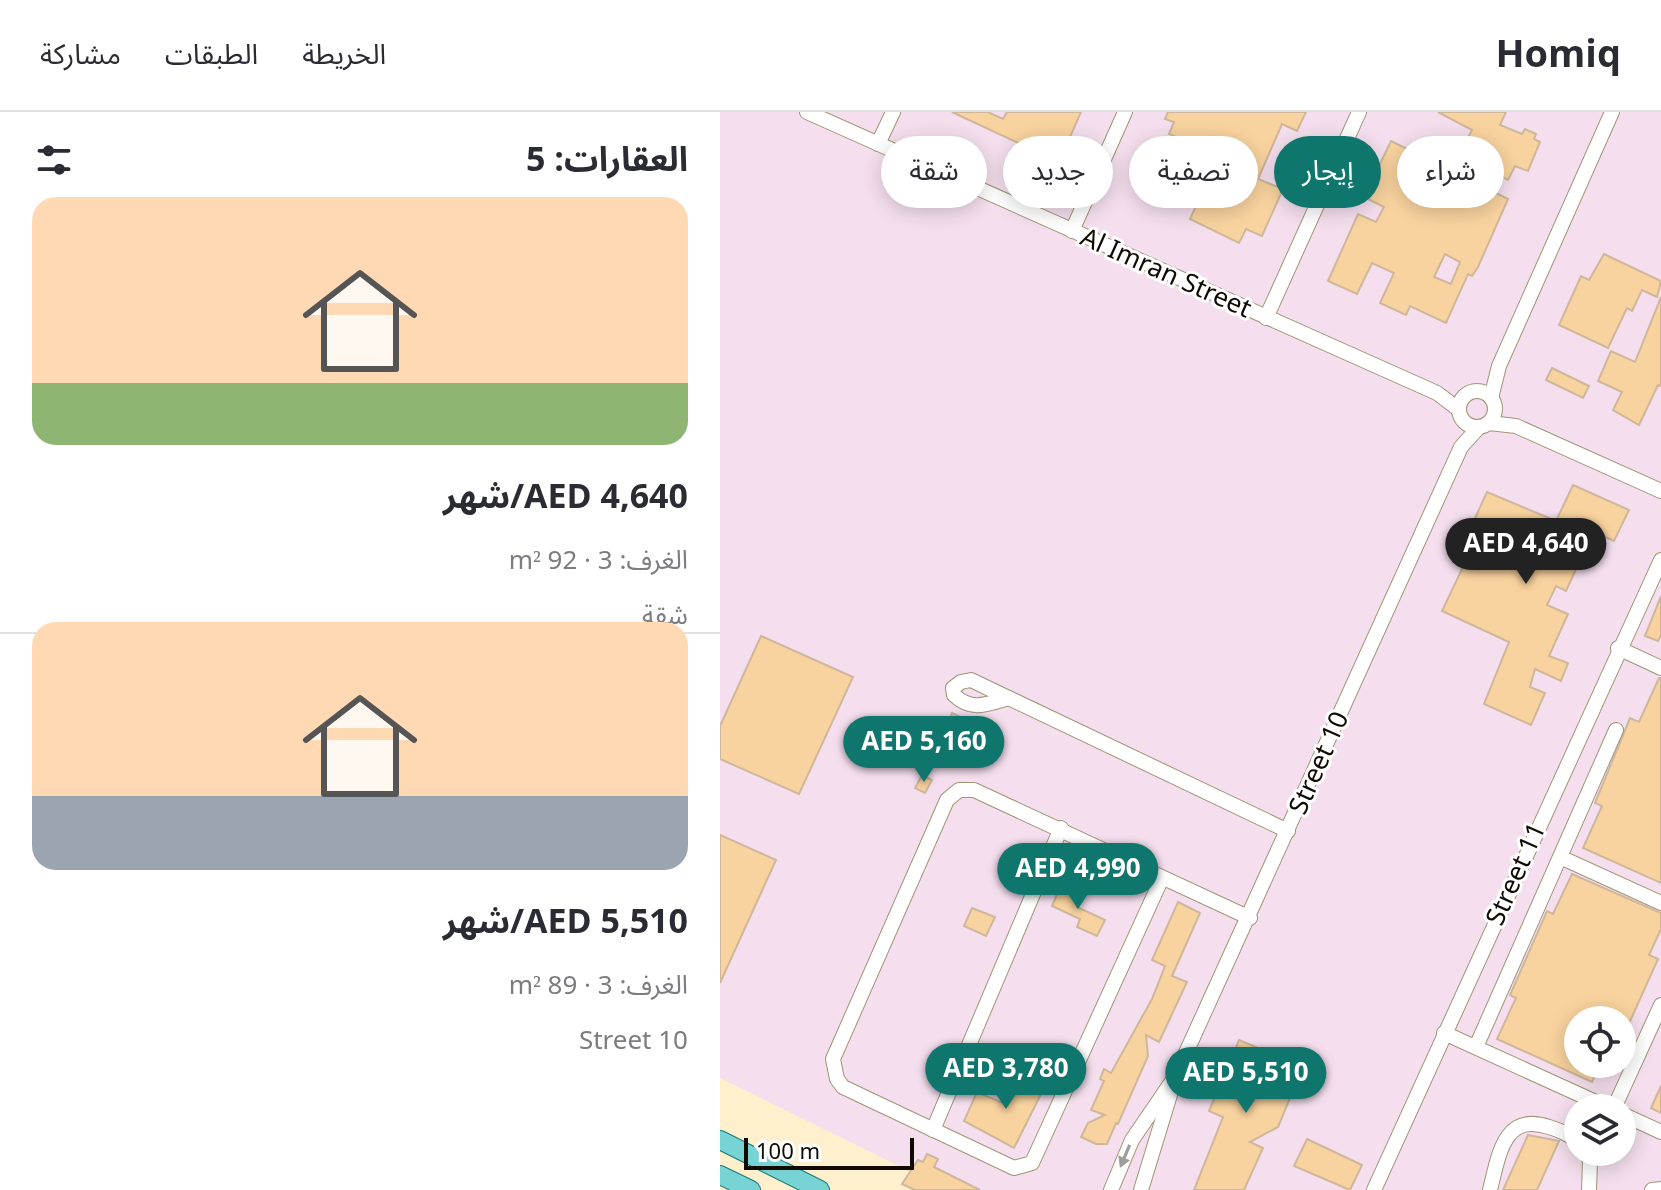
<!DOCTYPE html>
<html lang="ar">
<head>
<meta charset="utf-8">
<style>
  :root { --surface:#fff; --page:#f2f2f3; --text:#2b2b33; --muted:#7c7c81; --line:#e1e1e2; --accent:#0f766e }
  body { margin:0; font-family:Georgia,"Noto Sans Arabic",serif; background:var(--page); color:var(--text); direction:rtl; height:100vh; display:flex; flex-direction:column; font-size:30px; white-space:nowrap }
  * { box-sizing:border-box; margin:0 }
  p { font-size:26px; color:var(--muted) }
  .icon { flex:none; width:44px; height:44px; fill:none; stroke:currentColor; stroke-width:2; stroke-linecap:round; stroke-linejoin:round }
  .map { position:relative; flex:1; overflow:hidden; direction:ltr }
  .drawer { display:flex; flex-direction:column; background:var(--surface); width:720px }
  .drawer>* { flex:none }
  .guide { position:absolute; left:24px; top:24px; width:760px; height:72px; direction:rtl; display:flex; gap:16px }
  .controls { position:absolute; left:844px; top:894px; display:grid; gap:16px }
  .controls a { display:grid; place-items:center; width:72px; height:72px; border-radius:50%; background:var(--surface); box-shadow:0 4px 20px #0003; font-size:40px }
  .scale { position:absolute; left:24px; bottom:20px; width:170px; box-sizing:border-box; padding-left:8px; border:4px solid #100b02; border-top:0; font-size:22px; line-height:28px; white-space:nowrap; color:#100b02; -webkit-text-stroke:6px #fff; paint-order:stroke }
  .price { position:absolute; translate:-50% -68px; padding:0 18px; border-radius:28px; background:var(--accent); color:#fff; font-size:26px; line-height:52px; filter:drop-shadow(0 2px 4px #0008) }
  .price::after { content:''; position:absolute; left:50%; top:48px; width:24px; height:18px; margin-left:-12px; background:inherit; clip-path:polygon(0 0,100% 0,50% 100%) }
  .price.active { background:#222; color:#fff }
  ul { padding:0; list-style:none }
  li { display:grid; align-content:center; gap:16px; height:424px; padding:0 32px }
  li+li { border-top:2px solid var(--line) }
  li span { display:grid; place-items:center; height:248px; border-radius:24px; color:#555 }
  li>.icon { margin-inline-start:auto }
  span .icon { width:144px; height:144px; fill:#fffc; stroke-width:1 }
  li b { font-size:34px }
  h2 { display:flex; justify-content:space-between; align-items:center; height:96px; padding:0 32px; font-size:34px }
  .pill { padding:0 28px; border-radius:36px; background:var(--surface); box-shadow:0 4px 20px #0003; font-size:28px; line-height:72px }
  .pill.active { background:var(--accent); color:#fff }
  header { display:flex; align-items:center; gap:48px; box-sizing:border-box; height:112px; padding:0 40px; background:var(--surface); border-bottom:2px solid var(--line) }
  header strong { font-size:38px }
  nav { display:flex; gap:44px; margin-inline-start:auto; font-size:28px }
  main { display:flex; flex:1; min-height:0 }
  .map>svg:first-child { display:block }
  .industrial { fill:#f5dfee; fill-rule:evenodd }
  .building { fill:#f9d39f; stroke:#ceb79a; stroke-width:2; fill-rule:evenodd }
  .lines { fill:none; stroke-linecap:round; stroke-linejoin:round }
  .minor-casing { stroke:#a19474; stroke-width:16 }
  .major-casing { stroke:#187a78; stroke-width:20 }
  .minor { stroke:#fff; stroke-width:14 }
  .major { stroke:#77d3d4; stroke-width:18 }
  .oneway { fill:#9f9d9a }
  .labels { text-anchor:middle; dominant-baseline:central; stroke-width:6; stroke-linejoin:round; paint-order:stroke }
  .street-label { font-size:26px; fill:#100b02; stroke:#fff }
</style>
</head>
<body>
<header>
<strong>Homiq</strong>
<nav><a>الخريطة</a><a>الطبقات</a><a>مشاركة</a></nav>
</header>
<main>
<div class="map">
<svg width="941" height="1078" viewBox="0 0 941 1078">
  <rect width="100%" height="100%" fill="#fef0cd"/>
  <!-- industrial -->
  <path class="industrial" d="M0,0H941V1078H228L0,966ZM858,908H902V952H858ZM858,996H902V1040H858Z"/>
  <!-- building -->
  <g class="building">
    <path d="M232,0H268L283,7L287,0H361L339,50Z"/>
    <path d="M448,0H586L577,19L562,12L538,67L563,77L542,124L526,117L519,131L470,107L488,68L483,65L492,41L449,22L454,10L445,7Z"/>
    <path d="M718,0H786L780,13L802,22L805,17L816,22L814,27L820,30L808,59L795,54L788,68L739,44L752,18Z"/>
    <path d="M671,29L788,87L758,155L752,164L748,162L726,211L690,194L686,203L660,191L674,161L652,151L637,182L608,169L638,102L656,110L664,95L644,85ZM725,142L740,150L731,172L714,165Z"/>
    <path d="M884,142L941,169L937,185L922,178L912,199L907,196L888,236L839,213L861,164L869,168Z"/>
    <path d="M941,185V274L938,273L919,313L893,298L902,280L878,269L891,239L915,250Z"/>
    <path d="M832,256L869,274L863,286L826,268Z"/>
    <path d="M853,373L909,398L894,429L879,422L866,444L863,442L846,479L836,474L827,493L848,502L829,544L848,551L841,569L815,557L810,575L825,581L811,613L764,592L789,530L722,499L754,432L745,428L767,380L836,409Z"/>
    <path d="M941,484V523L938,529L925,524Z"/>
    <path d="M41,524L133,565L79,682L0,647V614Z"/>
    <path d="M939,566H941V771L863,736L882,694L875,691L906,616L910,606L919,610Z"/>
    <path d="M232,601L273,620L263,641L223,623Z"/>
    <path d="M202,663L212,668L205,681L195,676Z"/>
    <path d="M0,723L56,748L0,871Z"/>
    <path d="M852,762L941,801V817L929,843L938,847L902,927V908H858V952H880L872,970L777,927L796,886L790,883L827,799L833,802Z"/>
    <path d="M340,775L362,784L357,795L385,808L377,824L357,815L360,807L332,794Z"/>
    <path d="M458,790L480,801L452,864L467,870L439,930L426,923L428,944L398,1012L396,1011L387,1032H376L361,1025L368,1011L385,1003L371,998L384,969L380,967L384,957L391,961L432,887L445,854L432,848Z"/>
    <path d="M252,796L275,805L266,824L244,814Z"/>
    <path d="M519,928L583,955L558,1015L530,1030L543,1036L524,1078H474L503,1005L489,999Z"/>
    <path d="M298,961L326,972L294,1036L244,1009L257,980L285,992Z"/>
    <path d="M941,974V1001L931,996Z"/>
    <path d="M808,1023L839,1029L817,1078H783Z"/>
    <path d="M587,1027L642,1053L630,1078L574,1054Z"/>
    <path d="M207,1042L218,1047L214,1055L260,1078H195L182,1072L198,1048L203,1050Z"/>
  </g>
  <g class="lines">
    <defs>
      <g id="minor">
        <path d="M87,0L717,281L738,297"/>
        <path d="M158,32L173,0"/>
        <path d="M352,119L405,0"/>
        <path d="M546,206L639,0"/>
        <circle cx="757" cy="297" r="18"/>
        <path d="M771,286L779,254L892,0"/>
        <path d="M769,311L796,314L941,379"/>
        <path d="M898,536L941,556"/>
        <path d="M289,586C267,592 252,600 234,583L233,576L241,570L251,568L568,719"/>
        <path d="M840,745L941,791"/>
        <path d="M442,766L312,1051L294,1056L123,975L117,967L113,947L227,688L239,678H254L530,806"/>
        <path d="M724,921L889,996"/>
        <path d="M756,935L896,618"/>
        <path d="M894,996L941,893"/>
        <path d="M902,1002L941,1020"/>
        <path d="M213,1018L341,716"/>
        <path d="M866,1040L870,1049L869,1078"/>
        <path d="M391,1078L412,1028L455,965L741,335L759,315"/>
        <path d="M421,1078L453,973"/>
        <path d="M654,1078L941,448"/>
        <path d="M770,1078C779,1042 784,1000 829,1015C841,1019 849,1022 858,1030"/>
        <path d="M932,1078L941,1077"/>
      </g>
      <g id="major">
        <path d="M0,1028L100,1078"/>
        <path d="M0,1063L31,1078"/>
      </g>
    </defs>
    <!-- minor casing -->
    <use href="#minor" class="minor-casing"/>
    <!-- major casing -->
    <use href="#major" class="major-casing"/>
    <!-- minor -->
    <use href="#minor" class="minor"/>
    <!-- major -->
    <use href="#major" class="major"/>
  </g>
  <!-- one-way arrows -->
  <defs><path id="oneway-solid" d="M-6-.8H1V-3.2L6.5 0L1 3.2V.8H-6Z" transform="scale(2)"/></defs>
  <use class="oneway" href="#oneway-solid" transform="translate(405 1044) rotate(113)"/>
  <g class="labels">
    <!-- street labels -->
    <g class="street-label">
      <text transform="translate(446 161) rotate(24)">Al Imran Street</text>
      <text transform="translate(599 651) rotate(-66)">Street 10</text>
      <text transform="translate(796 762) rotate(-66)">Street 11</text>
    </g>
  </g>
</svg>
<div class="controls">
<a><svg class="icon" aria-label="locate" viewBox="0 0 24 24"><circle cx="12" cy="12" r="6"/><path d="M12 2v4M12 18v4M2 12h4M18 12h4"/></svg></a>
<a><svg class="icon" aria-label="layers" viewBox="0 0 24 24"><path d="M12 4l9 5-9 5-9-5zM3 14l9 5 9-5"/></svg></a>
</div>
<div class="scale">100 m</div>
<b class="price active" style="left:806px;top:474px">AED 4,640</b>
<b class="price" style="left:204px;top:672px">AED 5,160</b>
<b class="price" style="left:358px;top:799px">AED 4,990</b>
<b class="price" style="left:286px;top:999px">AED 3,780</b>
<b class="price" style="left:526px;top:1003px">AED 5,510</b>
<div class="guide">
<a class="pill">شراء</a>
<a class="pill active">إيجار</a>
<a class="pill">تصفية</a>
<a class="pill">جديد</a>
<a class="pill">شقة</a>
</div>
</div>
<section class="drawer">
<h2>العقارات: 5<svg class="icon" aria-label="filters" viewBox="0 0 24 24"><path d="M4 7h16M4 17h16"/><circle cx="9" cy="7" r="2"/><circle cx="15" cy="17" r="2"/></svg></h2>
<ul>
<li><span style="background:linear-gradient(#ffd9b3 75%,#8fb573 0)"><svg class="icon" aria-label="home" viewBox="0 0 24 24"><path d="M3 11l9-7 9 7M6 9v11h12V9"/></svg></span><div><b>AED 4,640/شهر</b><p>الغرف: 3 · 92 m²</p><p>شقة</p></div></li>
<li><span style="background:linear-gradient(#ffd9b3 70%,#9aa5b1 0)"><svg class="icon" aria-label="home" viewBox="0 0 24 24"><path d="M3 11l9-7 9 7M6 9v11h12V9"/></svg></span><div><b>AED 5,510/شهر</b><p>الغرف: 3 · 89 m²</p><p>Street 10</p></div></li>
</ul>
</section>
</main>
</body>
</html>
